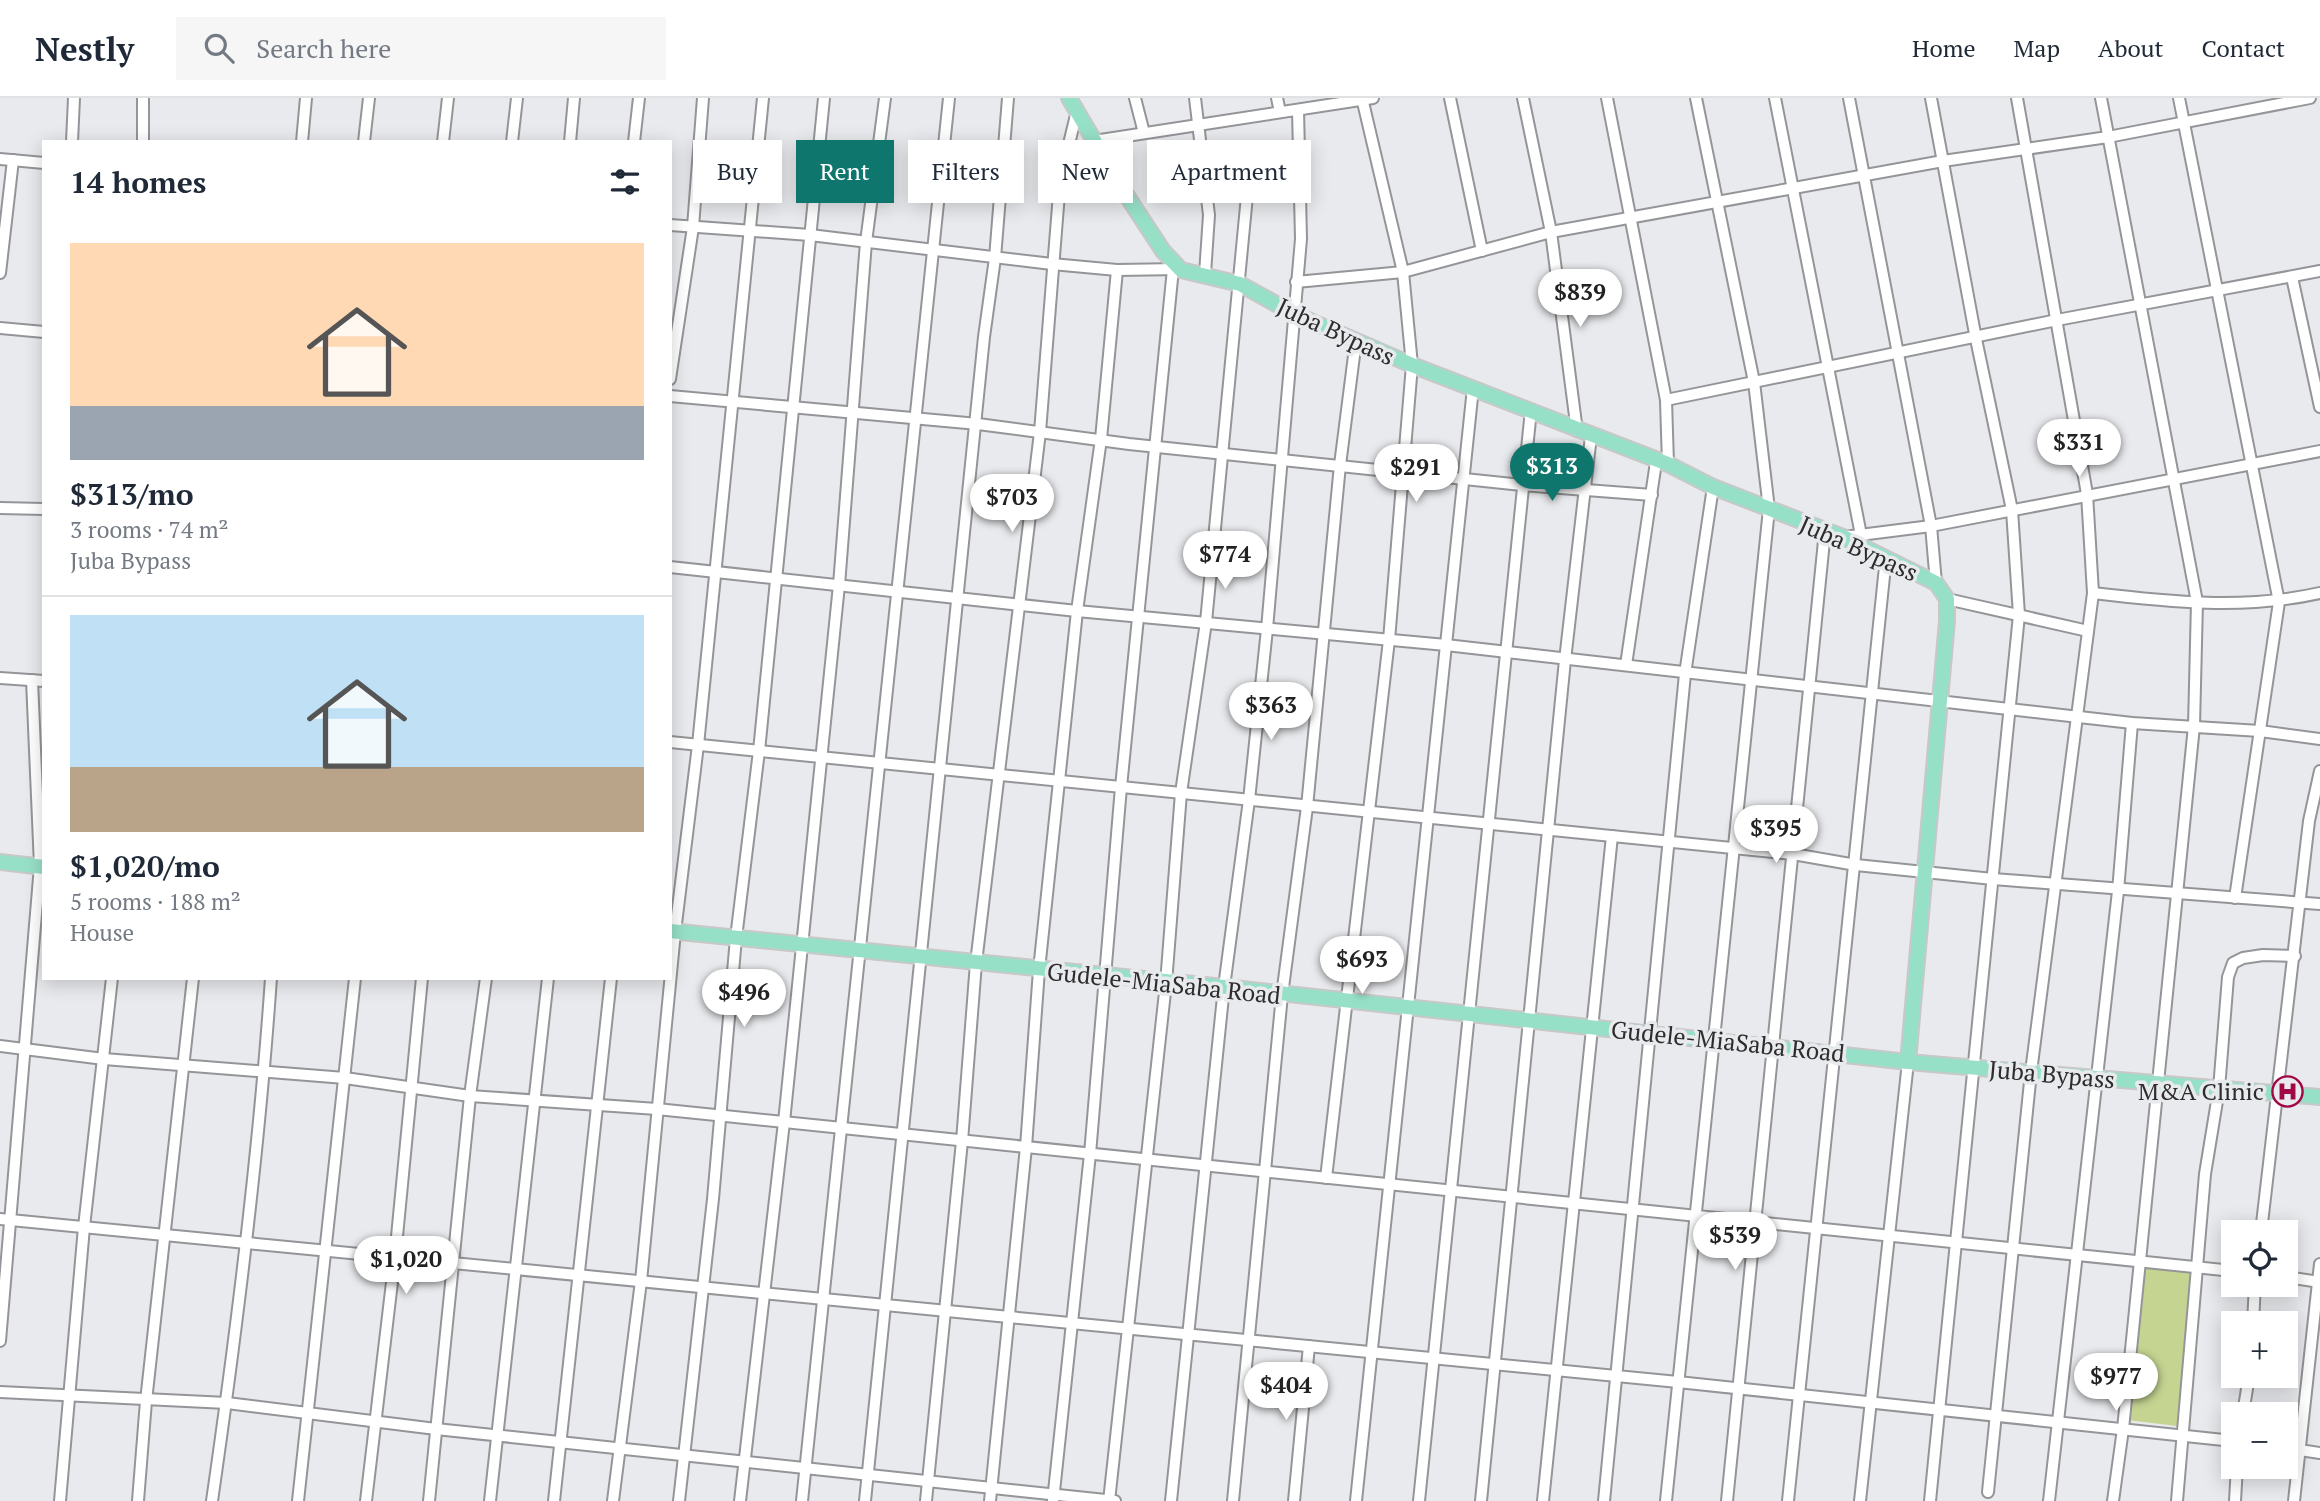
<!DOCTYPE html>
<html lang="en">
<head>
<meta charset="utf-8">
<style>
  :root { --surface:#fff; --page:#f6f6f7; --text:#1f2937; --muted:#747a83; --line:#e0e1e3; --accent:#0f766e }
  body { margin:0; font-family:"PT Serif",serif; background:var(--page); color:var(--text); height:100vh; display:flex; flex-direction:column; font-size:26px; white-space:nowrap }
  * { box-sizing:border-box; margin:0 }
  p { font-size:23px; color:var(--muted) }
  .icon { flex:none; width:38px; height:38px; fill:none; stroke:currentColor; stroke-width:2; stroke-linecap:round; stroke-linejoin:round }
  .map { position:relative; flex:1; overflow:hidden }
  .panel { position:absolute; left:42px; top:42px; width:630px; height:840px; display:flex; flex-direction:column; background:var(--surface); border-radius:0px; box-shadow:0 4px 18px #0003 }
  .panel>* { flex:none }
  .banner { position:absolute; left:693px; top:42px; width:665px; height:63px; display:flex; gap:14px }
  .fabs { position:absolute; left:2221px; top:1122px; display:grid; gap:14px }
  .fabs a { display:grid; place-items:center; width:77px; height:77px; border-radius:0px; background:var(--surface); box-shadow:0 4px 18px #0003; font-size:35px }
  .price { position:absolute; translate:-50% -60px; padding:0 16px; border-radius:24px; background:#fff; color:#222; font-size:23px; line-height:46px; filter:drop-shadow(0 2px 4px #0008) }
  .price::after { content:''; position:absolute; left:50%; top:42px; width:21px; height:16px; margin-left:-10px; background:inherit; clip-path:polygon(0 0,100% 0,50% 100%) }
  .price.current { background:var(--accent); color:#fff }
  ul { padding:0; list-style:none }
  li { display:grid; align-content:center; gap:14px; height:371px; padding:0 28px }
  li+li { border-top:2px solid var(--line) }
  li span { display:grid; place-items:center; height:217px; border-radius:0px; color:#555 }
  li>.icon { margin-inline-start:auto }
  span .icon { width:126px; height:126px; fill:#fffc; stroke-width:1 }
  li b { font-size:30px }
  h2 { display:flex; justify-content:space-between; align-items:center; height:84px; padding:0 28px; font-size:30px }
  .tag { padding:0 24px; border-radius:0px; background:var(--surface); box-shadow:0 4px 18px #0003; font-size:24px; line-height:63px }
  .tag.current { background:var(--accent); color:#fff }
  header { display:flex; align-items:center; gap:42px; box-sizing:border-box; height:98px; padding:0 35px; background:var(--surface); border-bottom:2px solid var(--line) }
  header strong { font-size:33px }
  nav { display:flex; gap:38px; margin-inline-start:auto; font-size:24px }
  .search { width:490px; height:63px; background:var(--page); display:flex; align-items:center; gap:18px; box-sizing:border-box; padding:0 24px; border-radius:0px; color:var(--muted); font-size:26px }
  .map>svg:first-child { display:block }
  .park { fill:#c5d491 }
  .lines { fill:none; stroke-linecap:round; stroke-linejoin:round }
  .minor-casing { stroke:#949598; stroke-width:14 }
  .major-casing { stroke:#c8c8c9; stroke-width:18 }
  .minor { stroke:#fff; stroke-width:10 }
  .major { stroke:#97e0c8; stroke-width:14 }
  .labels { text-anchor:middle; dominant-baseline:central; stroke-width:7; stroke-linejoin:round; paint-order:stroke }
  .street-label { font-size:24px; fill:#2d2d2e; stroke:#e9eaed }
  .poi-label { font-size:24px; fill:#2d2d2e; stroke:#e9eaed; text-anchor:end }
</style>
</head>
<body>
<header>
<strong>Nestly</strong>
<div class="search"><svg class="icon" aria-label="search" viewBox="0 0 24 24"><circle cx="10" cy="10" r="6"/><path d="M15 15l6 6"/></svg>Search here</div>
<nav><a>Home</a><a>Map</a><a>About</a><a>Contact</a></nav>
</header>
<div class="map">
<svg width="2320" height="1403" viewBox="0 0 2320 1403">
  <rect width="100%" height="100%" fill="#e9eaed"/>
  <!-- park -->
  <path class="park" d="M2145,1167L2194,1172L2177,1328L2127,1322Z"/>
  <g class="lines">
    <defs>
      <g id="minor">
        <path d="M1135,0L1144,35"/>
        <path d="M1195,0L1209,117L1205,176"/>
        <path d="M1277,0L1280,14"/>
        <path d="M1450,0L1482,153"/>
        <path d="M1523,0L1551,134L1577,333"/>
        <path d="M1607,0L1666,302L1668,366"/>
        <path d="M1775,0L1861,437"/>
        <path d="M1849,0L1931,428L1936,485"/>
        <path d="M2101,0L2197,504L2194,628L2123,1331L2113,1403"/>
        <path d="M2179,0L2279,504L2235,800"/>
        <path d="M1094,43L1373,0"/>
        <path d="M72,44L74,0"/>
        <path d="M143,44V0"/>
        <path d="M302,44L306,0"/>
        <path d="M364,44L369,0"/>
        <path d="M443,44L448,0"/>
        <path d="M512,44L517,0"/>
        <path d="M570,44L574,0"/>
        <path d="M634,44L639,0"/>
        <path d="M0,61L44,65"/>
        <path d="M670,127L810,137L1052,166L1117,172L1180,171"/>
        <path d="M0,175L13,62"/>
        <path d="M2292,179L2320,309"/>
        <path d="M1296,184L1403,174L1551,134L1943,63L2108,39L2310,0"/>
        <path d="M0,230L44,234"/>
        <path d="M670,281L693,129L703,0"/>
        <path d="M670,298L978,326L1129,346L1522,387L1652,397"/>
        <path d="M1666,302L2057,222L2320,173"/>
        <path d="M0,410L44,411"/>
        <path d="M1844,439L1931,428L2320,353"/>
        <path d="M670,469L1077,513L1446,547L2132,625L2260,633L2320,641"/>
        <path d="M2093,495C2170,504 2244,512 2320,495"/>
        <path d="M1947,501L2088,533"/>
        <path d="M1626,567L1656,364"/>
        <path d="M0,580L44,583"/>
        <path d="M670,644L1793,756L1856,767L1993,781L2320,806"/>
        <path d="M0,948L104,961L345,980L470,998L657,1011L2233,1173"/>
        <path d="M1326,1080L1389,542L1412,267L1403,174L1362,0"/>
        <path d="M0,1121L1678,1284L2233,1343"/>
        <path d="M2261,1134L2309,723L2320,673"/>
        <path d="M2286,1179L2320,1184"/>
        <path d="M2253,1225L2255,1186"/>
        <path d="M0,1243L40,768L32,582"/>
        <path d="M0,1294L227,1305L436,1331L1115,1403"/>
        <path d="M2243,1316L2249,1278"/>
        <path d="M2286,1350L2320,1355"/>
        <path d="M1988,1394L2031,974L2093,495L2087,396L2017,0"/>
        <path d="M60,1403L84,1129L112,880"/>
        <path d="M138,1403L146,1303L193,880"/>
        <path d="M212,1403C237,1230 259,1055 271,880"/>
        <path d="M298,1403L355,880"/>
        <path d="M366,1403L395,1159L422,880"/>
        <path d="M429,1403L470,998L486,880"/>
        <path d="M490,1403L548,880"/>
        <path d="M554,1403L611,880"/>
        <path d="M613,1403L641,1183L675,834L698,647L763,0"/>
        <path d="M679,1403L713,1101L736,840L759,653L824,0"/>
        <path d="M740,1403L784,1024L839,487L866,144L885,0"/>
        <path d="M802,1403L949,0"/>
        <path d="M865,1403L984,239L995,160L1008,0"/>
        <path d="M926,1403L962,1043L976,865L1040,334L1060,83L1077,13"/>
        <path d="M990,1403L1026,1049L1039,872L1077,513L1101,341L1117,172"/>
        <path d="M1053,1403L1090,1056L1121,689L1173,171"/>
        <path d="M1109,1403L1166,885L1181,695L1206,524L1247,98"/>
        <path d="M1171,1403L1224,889L1249,702L1267,531L1301,141L1298,12"/>
        <path d="M1233,1403L1282,897L1307,709L1340,367L1356,242"/>
        <path d="M1294,1403L1309,1248"/>
        <path d="M1356,1403L1473,290"/>
        <path d="M1419,1403L1531,312"/>
        <path d="M1481,1403L1565,562L1591,338"/>
        <path d="M1543,1403L1612,738"/>
        <path d="M1604,1403L1685,576L1713,389"/>
        <path d="M1666,1403L1769,411L1754,284L1696,0"/>
        <path d="M1727,1403L1825,433"/>
        <path d="M1788,1403L1886,459"/>
        <path d="M1860,1403L1908,964"/>
        <path d="M1930,1403L2019,517L2012,412L1976,241L1931,0"/>
        <path d="M2049,1403L2118,793L2132,625"/>
        <path d="M2177,1403L2205,1076L2219,991L2228,879L2233,865L2243,860L2263,857L2295,858"/>
        <path d="M2235,1403L2237,1368"/>
        <path d="M2294,1403L2320,1166"/>
      </g>
      <g id="major">
        <path d="M1069,0L1125,95L1163,153L1181,172L1240,186L1294,216L1412,267L1668,366L1713,389L1843,439L1936,485L1947,501V523L1908,964"/>
        <path d="M0,764L44,769"/>
        <path d="M670,833L1224,889L1908,964L2320,999"/>
      </g>
    </defs>
    <!-- minor casing -->
    <use href="#minor" class="minor-casing"/>
    <!-- major casing -->
    <use href="#major" class="major-casing"/>
    <!-- minor -->
    <use href="#minor" class="minor"/>
    <!-- major -->
    <use href="#major" class="major"/>
  </g>
  <!-- icons -->
  <defs>
    <symbol id="hospital-ring" viewBox="-11 -11 22 22"><circle r="9.5" fill="#e9eaed" stroke="#a10747" stroke-width="1.5"/><path d="M-5-5h3v3.5h4V-5h3V5h-3V1.5h-4V5h-3Z" fill="#a10747"/></symbol>
  </defs>
  <g fill-rule="evenodd">
    <use href="#hospital-ring" x="2270" y="976" width="35" height="35"/>
  </g>
  <g class="labels">
    <!-- street labels -->
    <g class="street-label">
      <text transform="translate(1336 233) rotate(25)">Juba Bypass</text>
      <text transform="translate(1859 450) rotate(24)">Juba Bypass</text>
      <text transform="translate(1164 885) rotate(6)">Gudele-MiaSaba Road</text>
      <text transform="translate(1728 943) rotate(6)">Gudele-MiaSaba Road</text>
      <text transform="translate(2052 976) rotate(5)">Juba Bypass</text>
    </g>
    <!-- poi labels -->
    <g class="poi-label">
      <text x="2264" y="993">M&amp;A Clinic</text>
    </g>
  </g>
</svg>
<div class="fabs">
<a><svg class="icon" aria-label="locate" viewBox="0 0 24 24"><circle cx="12" cy="12" r="6"/><path d="M12 2v4M12 18v4M2 12h4M18 12h4"/></svg></a>
<a>+</a>
<a>−</a>
</div>
<b class="price" style="left:1580px;top:231px">$839</b>
<b class="price" style="left:2079px;top:381px">$331</b>
<b class="price current" style="left:1552px;top:405px">$313</b>
<b class="price" style="left:1416px;top:406px">$291</b>
<b class="price" style="left:1012px;top:436px">$703</b>
<b class="price" style="left:1225px;top:493px">$774</b>
<b class="price" style="left:1271px;top:644px">$363</b>
<b class="price" style="left:1776px;top:767px">$395</b>
<b class="price" style="left:1362px;top:898px">$693</b>
<b class="price" style="left:744px;top:931px">$496</b>
<b class="price" style="left:1735px;top:1174px">$539</b>
<b class="price" style="left:406px;top:1198px">$1,020</b>
<b class="price" style="left:2116px;top:1315px">$977</b>
<b class="price" style="left:1286px;top:1324px">$404</b>
<div class="banner">
<a class="tag">Buy</a>
<a class="tag current">Rent</a>
<a class="tag">Filters</a>
<a class="tag">New</a>
<a class="tag">Apartment</a>
</div>
<section class="panel">
<h2>14 homes<svg class="icon" aria-label="filters" viewBox="0 0 24 24"><path d="M4 7h16M4 17h16"/><circle cx="9" cy="7" r="2"/><circle cx="15" cy="17" r="2"/></svg></h2>
<ul>
<li><span style="background:linear-gradient(#ffd9b3 75%,#9aa5b1 0)"><svg class="icon" aria-label="home" viewBox="0 0 24 24"><path d="M3 11l9-7 9 7M6 9v11h12V9"/></svg></span><div><b>$313/mo</b><p>3 rooms · 74 m²</p><p>Juba Bypass</p></div></li>
<li><span style="background:linear-gradient(#bfe0f5 70%,#b9a48a 0)"><svg class="icon" aria-label="home" viewBox="0 0 24 24"><path d="M3 11l9-7 9 7M6 9v11h12V9"/></svg></span><div><b>$1,020/mo</b><p>5 rooms · 188 m²</p><p>House</p></div></li>
</ul>
</section>
</div>
</body>
</html>
